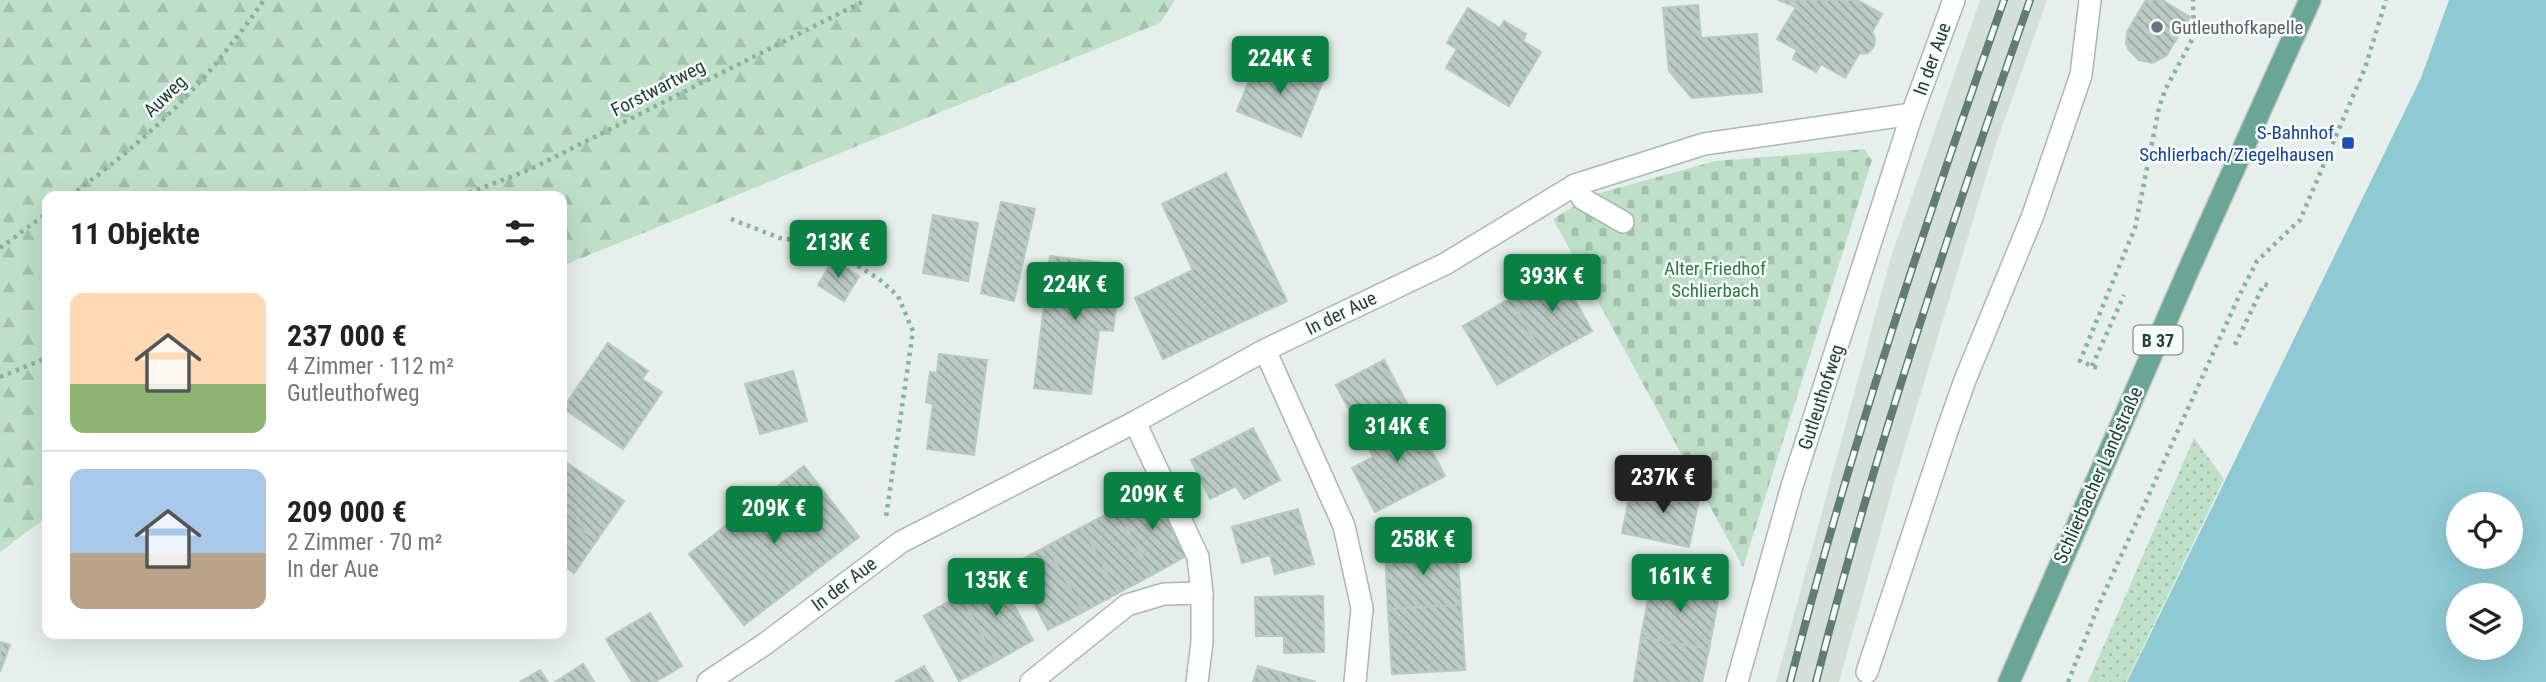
<!DOCTYPE html>
<html lang="de">
<head>
<meta charset="utf-8">
<style>
  :root { --surface:#fff; --page:#f2f2f2; --text:#222; --muted:#767676; --line:#e0e0e0; --accent:#0b8043 }
  body { margin:0; font-family:"Roboto Condensed",sans-serif; background:var(--page); color:var(--text); height:100vh; display:flex; flex-direction:column; font-size:26px; white-space:nowrap }
  * { box-sizing:border-box; margin:0 }
  p { font-size:23px; color:var(--muted) }
  .icon { flex:none; width:38px; height:38px; fill:none; stroke:currentColor; stroke-width:2; stroke-linecap:round; stroke-linejoin:round }
  .map { position:relative; flex:1; overflow:hidden }
  .details { position:absolute; left:42px; top:191px; width:525px; height:448px; display:flex; flex-direction:column; background:var(--surface); border-radius:14px; box-shadow:0 7px 28px #0002 }
  .details>* { flex:none }
  .buttons { position:absolute; left:2446px; top:492px; display:grid; gap:14px }
  .buttons a { display:grid; place-items:center; width:77px; height:77px; border-radius:50%; background:var(--surface); box-shadow:0 7px 28px #0002; font-size:35px }
  .price { position:absolute; translate:-50% -60px; padding:0 16px; border-radius:7px; background:var(--accent); color:#fff; font-size:23px; line-height:46px; filter:drop-shadow(0 2px 4px #0008) }
  .price::after { content:''; position:absolute; left:50%; top:42px; width:21px; height:16px; margin-left:-10px; background:inherit; clip-path:polygon(0 0,100% 0,50% 100%) }
  .price.active { background:#222; color:#fff }
  ul { padding:0; list-style:none }
  li { display:flex; align-items:center; gap:21px; height:175px; padding:0 28px }
  li+li { border-top:2px solid var(--line) }
  li span { display:grid; place-items:center; flex:none; width:196px; height:140px; border-radius:14px; color:#555 }
  li>.icon { margin-inline-start:auto }
  span .icon { width:84px; height:84px; fill:#fffc; stroke-width:1 }
  li b { font-size:30px }
  h2 { display:flex; justify-content:space-between; align-items:center; height:84px; padding:0 28px; font-size:30px }
  .map>svg:first-child { display:block }
  .built { fill:#d4dfda }
  .grass { fill:url(#grass-dots) }
  .forest { fill:url(#forest-firs) }
  .cemetery { fill:url(#cemetery-stones) }
  .water { fill:#8ec9d4; fill-rule:evenodd }
  .building { fill:url(#building-back-hatch); stroke:#b8c9c2; stroke-width:2 }
  .lines { fill:none; stroke-linecap:round; stroke-linejoin:round }
  .service-casing { stroke:#a8b8b2; stroke-width:24 }
  .minor-casing { stroke:#a8b8b2; stroke-width:24 }
  .primary-casing { stroke:#c2cac8; stroke-width:24 }
  .path { stroke:#86b3a5; stroke-width:4.5; stroke-dasharray:3.5 5; stroke-linecap:butt }
  .service { stroke:#fff; stroke-width:21 }
  .minor { stroke:#fff; stroke-width:21 }
  .primary { stroke:#6aa596; stroke-width:21 }
  .rail-casing { stroke:#5f7d75; stroke-width:8 }
  .rail { stroke:#f7fbf9; stroke-width:5; stroke-dasharray:16; stroke-linecap:butt }
  .worship-dot { fill:#6b7280; stroke:#f7fbf9; stroke-width:2.5 }
  .transit-dot { fill:#1a4fb4; stroke:#f7fbf9; stroke-width:2.5 }
  .labels { text-anchor:middle; dominant-baseline:central; stroke-width:5; stroke-linejoin:round; paint-order:stroke }
  .shield { fill:#f7fbf9; stroke:#637a73; stroke-width:2 }
  .shield-label { font-size:18px; font-weight:bold; fill:#24423a }
  .worship-label { font-size:19px; fill:#5b616d; stroke:#f7fbf9; text-anchor:start }
  .street-label { font-size:19px; fill:#24423a; stroke:#f7fbf9 }
  .transit-label { font-size:19px; fill:#164399; stroke:#f7fbf9; text-anchor:end }
  .park-label { font-size:19px; fill:#2d7a4b; stroke:#f7fbf9 }
</style>
</head>
<body>
<div class="map">
<svg width="2546" height="682" viewBox="0 0 2546 682">
  <defs>
    <pattern id="grass-dots" width="8" height="8" patternUnits="userSpaceOnUse" patternTransform="scale(1.75)"><rect width="8" height="8" fill="#bfe0c8"/><path d="M2 2h.1M6 6h.1" fill="none" stroke="#a4c1ad" stroke-width="1.8" stroke-linecap="round"/></pattern>
    <pattern id="forest-firs" width="22" height="20" patternUnits="userSpaceOnUse" patternTransform="scale(1.75)"><rect width="22" height="20" fill="#bfe0c8"/><path d="M5 1l3.5 6h-7zM16 11l3.5 6h-7z" fill="#a4c1ad"/></pattern>
    <pattern id="cemetery-stones" width="16" height="16" patternUnits="userSpaceOnUse" patternTransform="scale(1.75)"><rect width="16" height="16" fill="#bfe0c8"/><path d="M2 7V4a2 2 0 0 1 4 0v3zM10 15v-3a2 2 0 0 1 4 0v3z" fill="#a4c1ad"/></pattern>
    <pattern id="building-back-hatch" width="6" height="6" patternUnits="userSpaceOnUse" patternTransform="scale(1.75)"><rect width="6" height="6" fill="#bbcac4"/><path d="M-1 5l2 2M0 0l6 6M5-1l2 2" fill="none" stroke="#98a6a0"/></pattern>
  </defs>
  <rect width="100%" height="100%" fill="#e6efeb"/>
  <!-- built -->
  <path class="built" d="M1980,0H2047L1995,147L1895,479L1839,682H1776L1891,257Z"/>
  <!-- grass -->
  <path class="grass" d="M2194,438L2224,479L2126,682H2088Z"/>
  <!-- forest -->
  <path class="forest" d="M0,0H1175L1160,23L562,266V196H47V517L0,552Z"/>
  <!-- cemetery -->
  <path class="cemetery" d="M1864,149L1872,160L1743,567L1553,219L1593,195L1715,161Z"/>
  <!-- water -->
  <path class="water" d="M2449,0H2546V682H2127L2421,78ZM2459,504H2511V556H2459ZM2459,595H2511V648H2459Z"/>
  <!-- building -->
  <g class="building">
    <path d="M1778,0H1857L1882,14L1872,32L1875,38L1874,46L1868,53L1859,54L1845,78L1821,64L1816,72L1793,59L1797,50L1777,39L1796,7Z"/>
    <path d="M2146,0H2162L2190,17L2166,56L2152,63L2139,60L2129,50L2126,44L2127,32Z"/>
    <path d="M1698,5L1701,38L1757,34L1762,92L1692,98L1669,71L1663,8Z"/>
    <path d="M1468,8L1500,28L1504,21L1526,34L1523,41L1541,52L1509,106L1446,68L1457,49L1447,43Z"/>
    <path d="M1259,55L1323,81L1301,137L1237,111Z"/>
    <path d="M1226,173L1287,301L1163,359L1135,298L1193,270L1162,204Z"/>
    <path d="M1001,202L1035,209L1014,301L981,293Z"/>
    <path d="M933,215L978,223L968,281L923,273Z"/>
    <path d="M1050,256L1121,265L1113,331L1099,330L1091,394L1034,388Z"/>
    <path d="M833,260L859,276L844,301L818,285Z"/>
    <path d="M1559,271L1592,331L1544,358L1511,298Z"/>
    <path d="M1511,298L1544,358L1497,385L1463,326Z"/>
    <path d="M608,343L648,371L642,379L662,392L623,449L563,408Z"/>
    <path d="M939,354L987,360L974,455L927,449L933,404L926,402L930,372L937,373Z"/>
    <path d="M1384,360L1412,413L1364,438L1336,385Z"/>
    <path d="M793,371L807,421L760,434L745,384Z"/>
    <path d="M1412,413L1445,476L1375,512L1352,468L1373,457L1364,438Z"/>
    <path d="M1253,428L1280,480L1244,499L1236,486L1210,499L1191,460Z"/>
    <path d="M564,461L624,501L597,540L562,517V464Z"/>
    <path d="M804,466L859,537L744,625L689,554Z"/>
    <path d="M1646,483L1700,495L1689,547L1622,533L1629,499L1642,502Z"/>
    <path d="M1151,490L1186,556L1152,575L1117,509Z"/>
    <path d="M1117,509L1152,575L1118,593L1082,527Z"/>
    <path d="M1298,509L1314,564L1275,574L1270,555L1242,563L1232,527Z"/>
    <path d="M562,517L597,540L574,573L562,564Z"/>
    <path d="M1082,527L1118,593L1083,612L1047,546Z"/>
    <path d="M1047,546L1083,612L1048,630L1013,564Z"/>
    <path d="M1457,546L1461,605L1388,609L1385,548Z"/>
    <path d="M997,575L1033,640L996,661L960,595Z"/>
    <path d="M1652,578L1720,590L1709,649L1641,637Z"/>
    <path d="M960,595L996,661L959,681L924,616Z"/>
    <path d="M1323,596L1324,652L1284,653V636H1256L1255,597Z"/>
    <path d="M1461,605L1465,670L1392,674L1388,609Z"/>
    <path d="M650,613L682,666L655,682H632L606,639Z"/>
    <path d="M1641,637L1709,649L1702,682H1634Z"/>
    <path d="M0,642L10,645L0,672Z"/>
    <path d="M583,664L594,682H555L563,677Z"/>
    <path d="M924,666L933,682H895Z"/>
    <path d="M1258,666L1316,682H1253Z"/>
    <path d="M540,670L548,682H520Z"/>
  </g>
  <g class="lines">
    <defs>
      <g id="service">
        <path d="M1575,185L1583,199L1623,222"/>
        <path d="M1135,422L1198,557L1202,593V642L1197,682"/>
        <path d="M1867,672L1948,428L1965,380L2033,215L2081,75L2090,0"/>
        <path d="M1031,682L1127,605L1164,594L1202,593"/>
      </g>
      <g id="minor">
        <path d="M1265,350L1344,526L1362,608L1355,682"/>
        <path d="M708,682L765,644L901,542L1135,422L1265,350L1445,264L1575,185L1704,144L1912,114"/>
        <path d="M1737,682L1792,486L1912,114L1954,0"/>
      </g>
      <path id="primary" d="M2009,682L2188,271L2310,0"/>
    </defs>
    <!-- service casing -->
    <use href="#service" class="service-casing"/>
    <!-- minor casing -->
    <use href="#minor" class="minor-casing"/>
    <!-- primary casing -->
    <use href="#primary" class="primary-casing"/>
    <!-- path -->
    <g class="path">
      <path d="M70,196C113,164 157,129 193,89C219,62 242,31 264,0"/>
      <path d="M461,196L531,169L866,0"/>
      <path d="M731,219L780,238L808,242L845,258L879,279L898,296L913,331L886,517"/>
      <path d="M0,248L47,213"/>
      <path d="M2235,345L2264,284L2272,287"/>
      <path d="M2092,366L2124,295"/>
      <path d="M2097,368L2080,361L2135,228L2159,108L2165,90L2194,36L2193,0"/>
      <path d="M0,377L47,358"/>
      <path d="M2068,682L2097,609L2239,296L2257,261L2300,220L2365,68L2386,0"/>
    </g>
    <!-- service -->
    <use href="#service" class="service"/>
    <!-- minor -->
    <use href="#minor" class="minor"/>
    <!-- primary -->
    <use href="#primary" class="primary"/>
    <defs>
      <g id="rail">
        <path d="M1790,682C1849,451 1925,224 2004,0"/>
        <path d="M1816,682C1874,451 1951,225 2030,0"/>
      </g>
    </defs>
    <!-- rail casing -->
    <use href="#rail" class="rail-casing"/>
    <!-- rail -->
    <use href="#rail" class="rail"/>
  </g>
  <!-- markers -->
  <circle class="worship-dot" cx="2157" cy="27" r="7"/>
  <rect class="transit-dot" x="2341" y="136" width="14" height="14" rx="3.5"/>
  <g class="labels">
    <!-- shield labels -->
    <rect class="shield" x="2133.5" y="325.5" width="49" height="29" rx="5"/>
    <g class="shield-label">
      <text x="2158" y="340">B 37</text>
    </g>
    <!-- worship labels -->
    <g class="worship-label">
      <text x="2171" y="27">Gutleuthofkapelle</text>
    </g>
    <!-- street labels -->
    <g class="street-label">
      <text transform="translate(1932 59) rotate(-70)">In der Aue</text>
      <text transform="translate(658 88) rotate(-27)">Forstwartweg</text>
      <text transform="translate(165 96) rotate(-44)">Auweg</text>
      <text transform="translate(1341 313) rotate(-26)">In der Aue</text>
      <text transform="translate(1821 397) rotate(-72)">Gutleuthofweg</text>
      <text transform="translate(2098 475) rotate(-66)">Schlierbacher Landstraße</text>
      <text transform="translate(844 584) rotate(-37)">In der Aue</text>
    </g>
    <!-- transit labels -->
    <g class="transit-label">
      <text x="2334" y="132">S-Bahnhof<tspan x="2334" dy="22">Schlierbach/Ziegelhausen</tspan></text>
    </g>
    <!-- park labels -->
    <g class="park-label">
      <text x="1715" y="268">Alter Friedhof<tspan x="1715" dy="22">Schlierbach</tspan></text>
    </g>
  </g>
</svg>
<div class="buttons">
<a><svg class="icon" aria-label="locate" viewBox="0 0 24 24"><circle cx="12" cy="12" r="6"/><path d="M12 2v4M12 18v4M2 12h4M18 12h4"/></svg></a>
<a><svg class="icon" aria-label="layers" viewBox="0 0 24 24"><path d="M12 4l9 5-9 5-9-5zM3 14l9 5 9-5"/></svg></a>
</div>
<b class="price" style="left:1280px;top:96px">224K €</b>
<b class="price" style="left:838px;top:280px">213K €</b>
<b class="price" style="left:1552px;top:314px">393K €</b>
<b class="price" style="left:1075px;top:322px">224K €</b>
<b class="price" style="left:1397px;top:464px">314K €</b>
<b class="price active" style="left:1663px;top:515px">237K €</b>
<b class="price" style="left:1152px;top:532px">209K €</b>
<b class="price" style="left:774px;top:546px">209K €</b>
<b class="price" style="left:1423px;top:577px">258K €</b>
<b class="price" style="left:1680px;top:614px">161K €</b>
<b class="price" style="left:996px;top:618px">135K €</b>
<section class="details">
<h2>11 Objekte<svg class="icon" aria-label="filters" viewBox="0 0 24 24"><path d="M4 7h16M4 17h16"/><circle cx="9" cy="7" r="2"/><circle cx="15" cy="17" r="2"/></svg></h2>
<ul>
<li><span style="background:linear-gradient(#ffd9b3 65%,#8fb573 0)"><svg class="icon" aria-label="home" viewBox="0 0 24 24"><path d="M3 11l9-7 9 7M6 9v11h12V9"/></svg></span><div><b>237 000 €</b><p>4 Zimmer · 112 m²</p><p>Gutleuthofweg</p></div></li>
<li><span style="background:linear-gradient(#a9c7e8 60%,#b9a48a 0)"><svg class="icon" aria-label="home" viewBox="0 0 24 24"><path d="M3 11l9-7 9 7M6 9v11h12V9"/></svg></span><div><b>209 000 €</b><p>2 Zimmer · 70 m²</p><p>In der Aue</p></div></li>
</ul>
</section>
</div>
</body>
</html>
